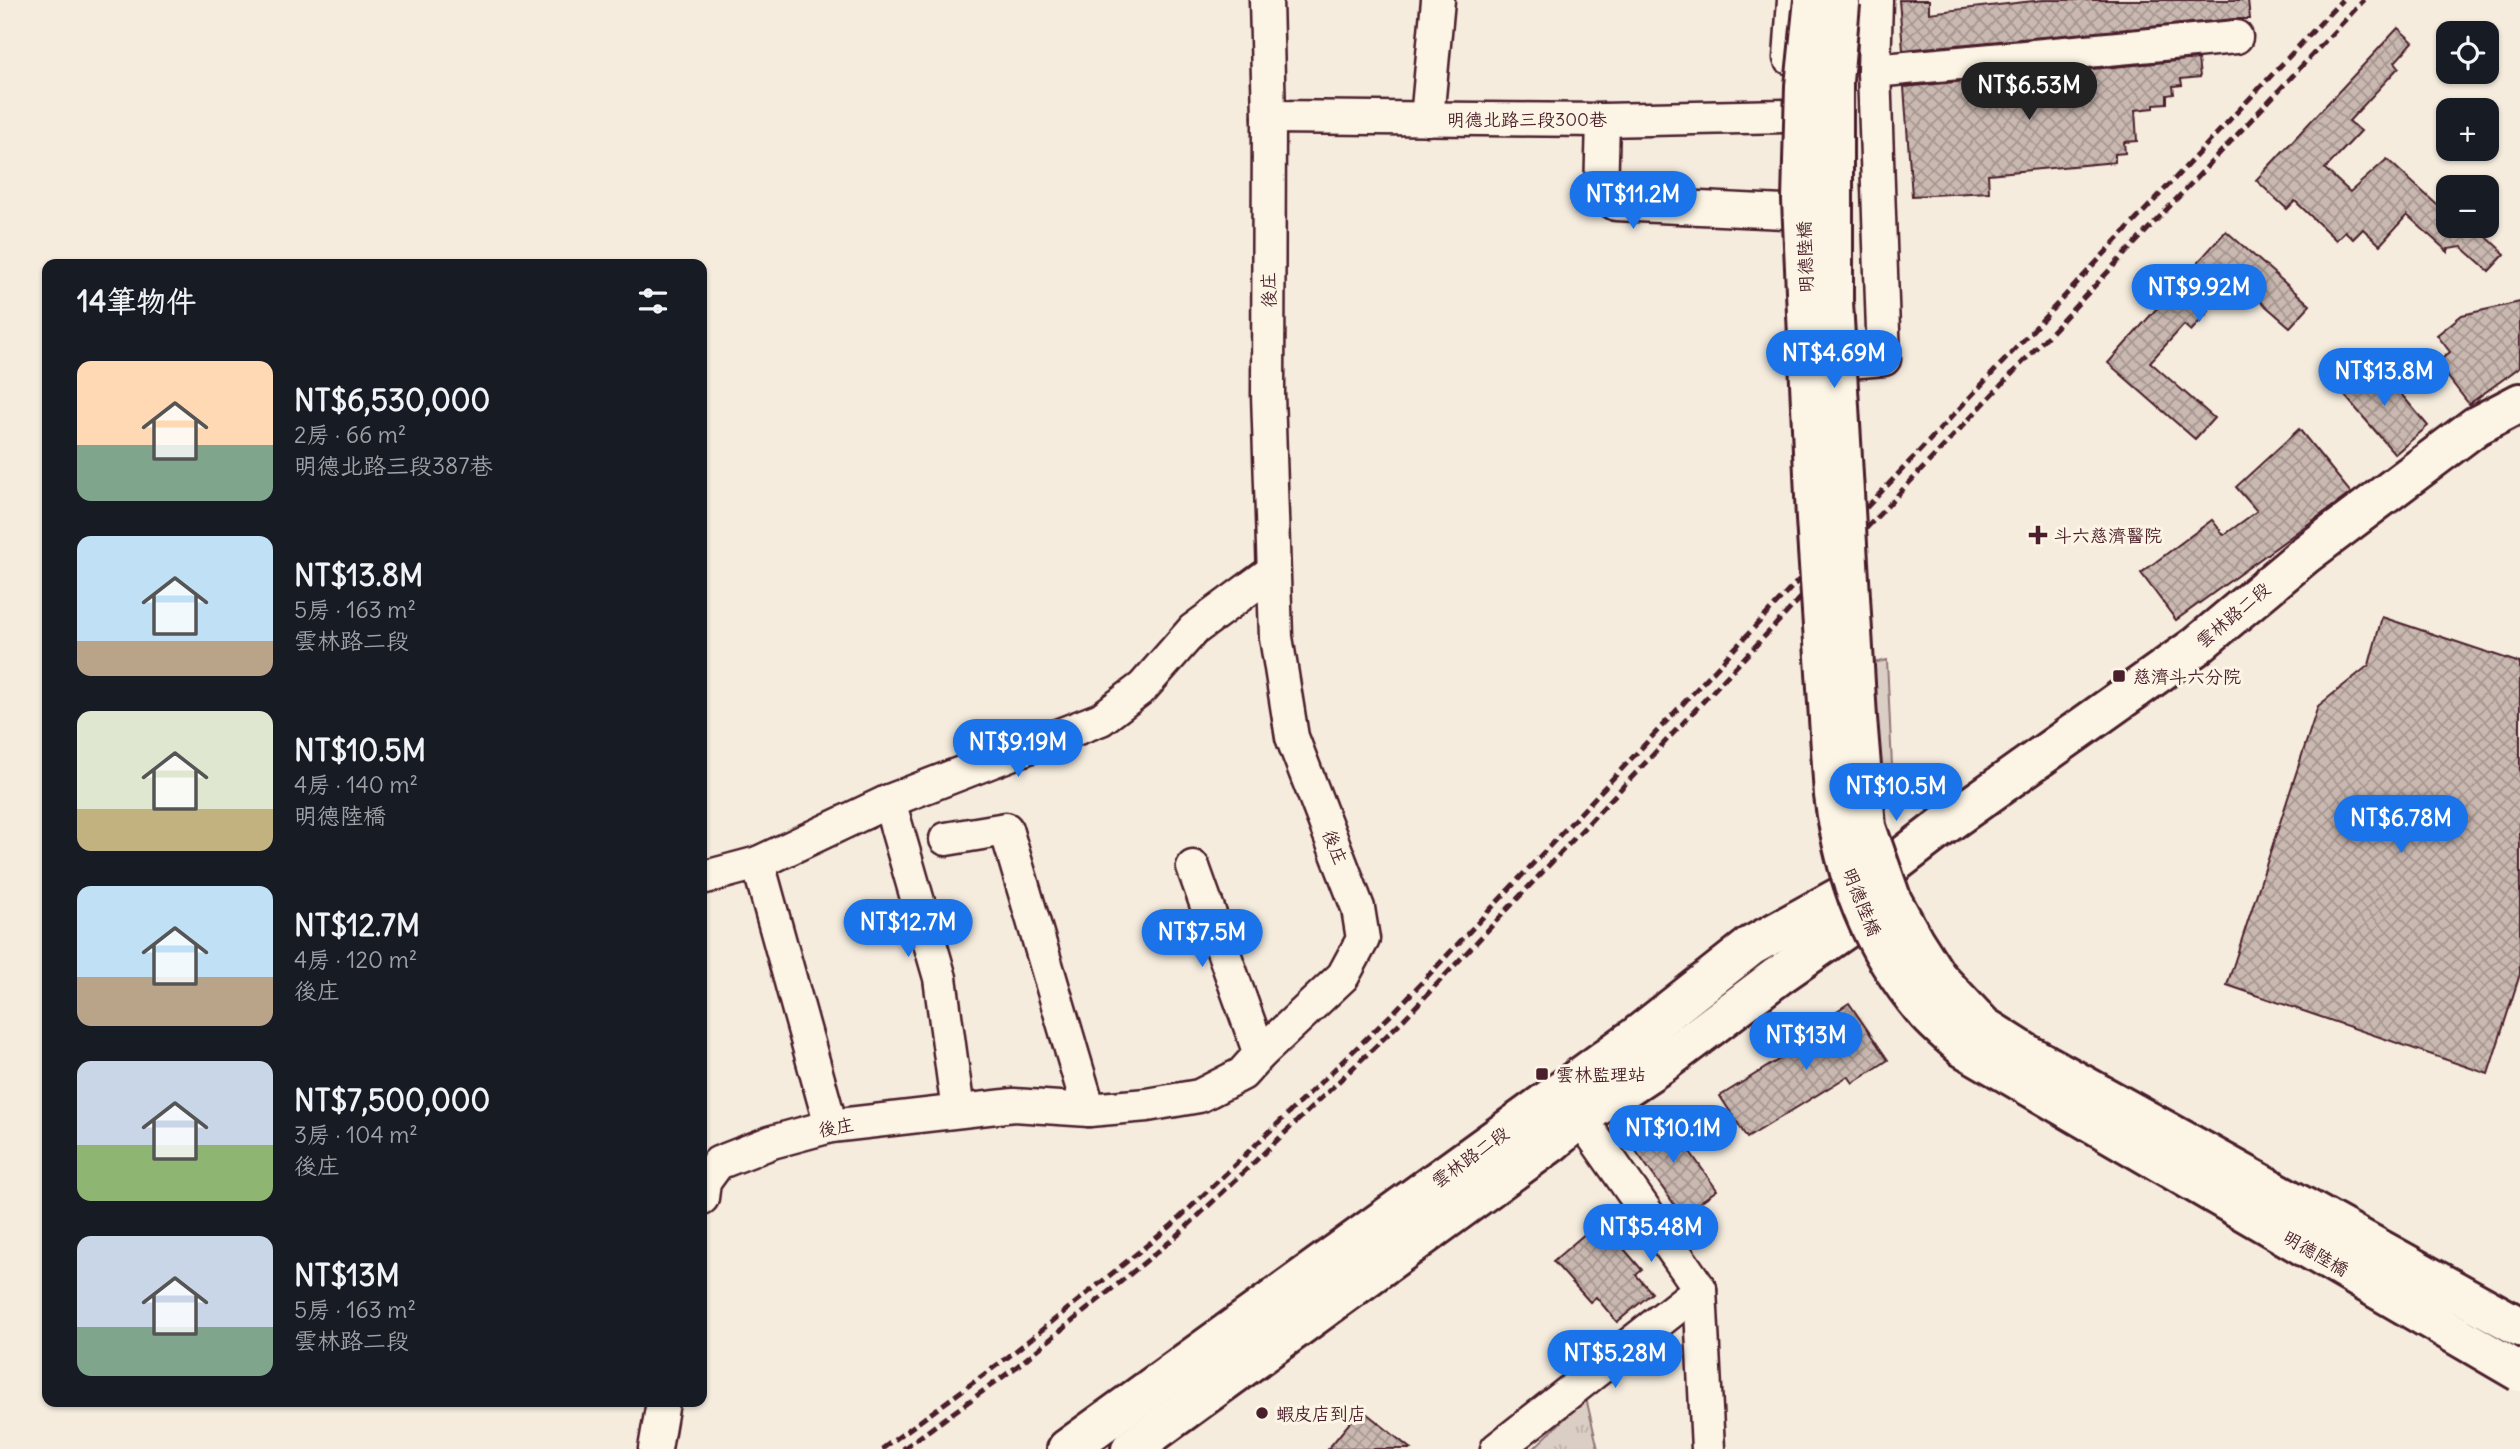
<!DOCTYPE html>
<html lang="zh-TW">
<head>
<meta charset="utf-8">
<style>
  :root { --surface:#171b24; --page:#242831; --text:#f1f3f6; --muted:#9ea1a6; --accent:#1a73e8 }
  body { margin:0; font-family:Delius,"LXGW WenKai TC",sans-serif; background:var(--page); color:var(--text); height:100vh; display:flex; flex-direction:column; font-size:26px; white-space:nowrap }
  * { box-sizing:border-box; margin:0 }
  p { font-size:23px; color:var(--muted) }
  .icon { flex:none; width:38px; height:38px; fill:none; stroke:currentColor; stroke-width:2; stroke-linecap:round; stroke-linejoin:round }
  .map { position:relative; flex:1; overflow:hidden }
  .drawer { position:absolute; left:42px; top:259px; width:665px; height:1148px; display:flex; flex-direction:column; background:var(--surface); border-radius:14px; box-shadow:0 2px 5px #0004 }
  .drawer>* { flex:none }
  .fabs { position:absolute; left:2436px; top:21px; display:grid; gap:14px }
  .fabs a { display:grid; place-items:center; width:63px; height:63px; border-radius:14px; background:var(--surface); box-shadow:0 2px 5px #0004; font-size:35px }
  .price { position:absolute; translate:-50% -60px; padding:0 16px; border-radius:24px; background:var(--accent); color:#fff; font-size:23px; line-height:46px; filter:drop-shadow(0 2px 4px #0008) }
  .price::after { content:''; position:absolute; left:50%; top:42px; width:21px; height:16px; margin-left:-10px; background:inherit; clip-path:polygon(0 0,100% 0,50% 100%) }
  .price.on { background:#222; color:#fff }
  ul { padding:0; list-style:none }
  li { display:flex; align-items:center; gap:21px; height:175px; padding:0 35px }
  li span { display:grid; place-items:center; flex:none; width:196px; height:140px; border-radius:14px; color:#555 }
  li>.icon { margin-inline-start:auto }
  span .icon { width:84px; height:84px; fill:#fffc; stroke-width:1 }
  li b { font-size:30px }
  h2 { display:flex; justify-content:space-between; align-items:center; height:84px; padding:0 35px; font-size:30px }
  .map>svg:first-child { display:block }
  .grass { fill:#dbcec4; stroke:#927678; stroke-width:2 }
  .park { fill:url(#park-tufts); stroke:#927678; stroke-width:2 }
  .building { fill:url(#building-cross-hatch); stroke:#4a1f2b; stroke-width:2 }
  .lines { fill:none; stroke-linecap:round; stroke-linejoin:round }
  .minor-casing { stroke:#4a1f2b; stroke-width:37 }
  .major-casing { stroke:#4a1f2b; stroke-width:44 }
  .minor { stroke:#fcf5e5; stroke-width:32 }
  .major { stroke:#fcf5e5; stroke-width:38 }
  .rail { stroke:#4a1f2b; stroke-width:5; stroke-dasharray:10 5; stroke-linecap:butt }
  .major-bridge-casing { stroke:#4a1f2b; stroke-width:44; stroke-linecap:butt }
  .major-bridge { stroke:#fcf5e5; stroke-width:38 }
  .poi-dot { fill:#4a1f2b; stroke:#fcf5e5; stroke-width:2.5 }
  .labels { text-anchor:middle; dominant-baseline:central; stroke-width:6; stroke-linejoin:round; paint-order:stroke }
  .street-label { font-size:18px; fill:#4a1f2b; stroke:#fcf5e5 }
  .poi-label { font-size:18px; fill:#4a1f2b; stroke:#fcf5e5; text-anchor:start }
</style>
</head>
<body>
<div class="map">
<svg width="2520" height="1449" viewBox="0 0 2520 1449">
  <defs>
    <pattern id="park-tufts" width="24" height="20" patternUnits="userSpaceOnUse" patternTransform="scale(1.75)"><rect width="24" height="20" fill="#dbcec4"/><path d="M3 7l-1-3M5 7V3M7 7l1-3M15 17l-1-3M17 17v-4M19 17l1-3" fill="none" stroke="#bdb0a9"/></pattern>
    <pattern id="building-cross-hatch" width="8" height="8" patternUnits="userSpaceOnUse" patternTransform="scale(1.75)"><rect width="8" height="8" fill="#cab9b1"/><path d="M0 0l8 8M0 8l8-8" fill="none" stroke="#a69690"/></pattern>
  </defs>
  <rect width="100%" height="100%" fill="#f5ecde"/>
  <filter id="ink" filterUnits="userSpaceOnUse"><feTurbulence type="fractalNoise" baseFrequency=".0143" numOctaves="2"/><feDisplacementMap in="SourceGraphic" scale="14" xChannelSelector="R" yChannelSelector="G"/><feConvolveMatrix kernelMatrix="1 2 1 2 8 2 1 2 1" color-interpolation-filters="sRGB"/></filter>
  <g filter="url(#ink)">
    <!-- grass -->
    <path class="grass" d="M1887,660L1893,787L1829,815L1818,675Z"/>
    <!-- park -->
    <path class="park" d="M1586,1398L1598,1449H1533Z"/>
    <!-- building -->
    <g class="building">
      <path d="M1899,0H1929V13L2043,0H2248L2250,19H2234L1903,50Z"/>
      <path d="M2398,28L2413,42L2395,62L2399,67L2349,121L2361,131L2325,169L2350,192L2387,159L2448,215V226H2475L2505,254L2489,271L2462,247L2448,249V252L2407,215L2380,245L2363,229L2353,239L2345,231L2336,240L2295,201L2287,209L2256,180Z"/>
      <path d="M2198,59L2200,77L2181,79L2182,85L2173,86L2174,94L2167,95V103L2154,104V108L2135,110L2137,141L2124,142L2125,153L2115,154V162L1988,174L1989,192L1912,196L1904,87Z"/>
      <path d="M2226,231L2310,305L2290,327L2230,275L2203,306L2209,311L2191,331L2184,325L2150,362L2214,418L2195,439L2108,363Z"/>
      <path d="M2520,302V367L2469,404L2437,363L2450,352L2437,335L2462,315Z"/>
      <path d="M2374,362L2428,426L2395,454L2340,390Z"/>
      <path d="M2299,429L2351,493L2176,620L2141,573L2212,520L2224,535L2257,511L2236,487Z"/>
      <path d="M2382,617L2520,663V974L2488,1074L2227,985L2318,706L2369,665Z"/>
      <path d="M1849,1003L1888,1060L1853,1083L1848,1076L1747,1138L1720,1096L1820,1034L1814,1026Z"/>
      <path d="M1664,1115L1717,1190L1682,1215L1628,1140Z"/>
      <path d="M1600,1221L1642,1270L1636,1275L1652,1293L1617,1322L1596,1297L1590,1302L1553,1261Z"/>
      <path d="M1361,1409L1411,1449H1328Z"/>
    </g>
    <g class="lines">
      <defs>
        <g id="minor">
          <path d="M1790,58L1794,0"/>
          <path d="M1874,71L2236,37"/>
          <path d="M1269,117L1603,120L1786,116"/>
          <path d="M1427,119L1438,0"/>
          <path d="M1603,120L1601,194L1616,204L1784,212"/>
          <path d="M1813,365L1884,359L1874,71L1876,0"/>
          <path d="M889,801L940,978L958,1111"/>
          <path d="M946,839L1006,829L1089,1110"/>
          <path d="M758,863L831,1126"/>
          <path d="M1193,867L1260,1054"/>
          <path d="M702,878L758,863L889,801L1101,719L1143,687L1193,630L1273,571"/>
          <path d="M1568,1100L1700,1289L1708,1449"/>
          <path d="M702,1198L704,1182L718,1163L772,1142L831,1126L1014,1105L1089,1110L1147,1105L1199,1096L1242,1074L1260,1054L1343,976L1363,939L1358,908L1292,737L1276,637L1268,394L1269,117L1266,0"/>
          <path d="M655,1449L663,1402"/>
          <path d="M1497,1449L1700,1289"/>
        </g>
        <g id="major">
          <path d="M1067,1449L1637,1036L1751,946L1878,876"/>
          <path d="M1131,1449L1551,1143L1580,1118L1660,1065L1778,976L1850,926L1878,876L1943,826L2195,647L2306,554L2476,426L2520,403"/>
        </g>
      </defs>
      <!-- minor casing -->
      <use href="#minor" class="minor-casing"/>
      <!-- major casing -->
      <use href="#major" class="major-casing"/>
      <!-- minor -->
      <use href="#minor" class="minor"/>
      <!-- major -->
      <use href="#major" class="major"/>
      <!-- rail -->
      <g class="rail">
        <path d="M882,1449L1008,1357L1171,1226L1395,1011L2342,0"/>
        <path d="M903,1449L1015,1368L1178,1235L1404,1019L2364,0"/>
      </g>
      <defs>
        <g id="major-bridge">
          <path d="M1814,0L1805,86L1802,200L1816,519L1834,795C1845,878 1870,946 1925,1011C1936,1024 1951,1036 1964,1048L2520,1372"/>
          <path d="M1840,4L1833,81V302L1857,718L1866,827L1892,901L1914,941L1937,977L1983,1026L2029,1055L2520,1327"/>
        </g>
      </defs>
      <!-- major-bridge casing -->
      <use href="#major-bridge" class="major-bridge-casing"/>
      <!-- major-bridge -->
      <use href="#major-bridge" class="major-bridge"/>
    </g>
  </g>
  <!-- markers -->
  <g class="poi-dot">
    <path d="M2034.5 524.5h7v7h7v7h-7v7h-7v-7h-7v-7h7z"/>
    <rect x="2112" y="669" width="14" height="14" rx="3.5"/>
    <rect x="1535" y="1067" width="14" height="14" rx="3.5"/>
    <circle cx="1262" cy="1413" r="7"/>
  </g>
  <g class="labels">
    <!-- street labels -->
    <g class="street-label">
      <text x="1527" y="119">明德北路三段300巷</text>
      <text transform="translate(1805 257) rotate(-92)">明德陸橋</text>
      <text transform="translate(1268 290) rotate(-90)">後庄</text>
      <text transform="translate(2233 615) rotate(-40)">雲林路二段</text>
      <text transform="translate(1335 847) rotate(69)">後庄</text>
      <text transform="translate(1862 902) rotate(68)">明德陸橋</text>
      <text transform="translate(836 1127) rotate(-10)">後庄</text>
      <text transform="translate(1470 1157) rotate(-36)">雲林路二段</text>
      <text transform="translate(2316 1253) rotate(30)">明德陸橋</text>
    </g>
    <!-- poi labels -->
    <g class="poi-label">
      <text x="2054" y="535">斗六慈濟醫院</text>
      <text x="2133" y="676">慈濟斗六分院</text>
      <text x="1556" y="1074">雲林監理站</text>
      <text x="1276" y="1413">蝦皮店到店</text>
    </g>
  </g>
</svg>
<div class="fabs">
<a><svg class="icon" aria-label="locate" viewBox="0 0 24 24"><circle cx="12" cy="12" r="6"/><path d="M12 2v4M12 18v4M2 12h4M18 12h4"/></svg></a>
<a>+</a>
<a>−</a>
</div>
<b class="price on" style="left:2029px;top:122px">NT$6.53M</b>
<b class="price" style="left:1633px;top:231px">NT$11.2M</b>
<b class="price" style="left:2199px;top:324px">NT$9.92M</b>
<b class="price" style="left:1834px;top:390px">NT$4.69M</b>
<b class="price" style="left:2384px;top:408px">NT$13.8M</b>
<b class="price" style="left:1018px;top:779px">NT$9.19M</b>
<b class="price" style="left:1896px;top:823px">NT$10.5M</b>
<b class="price" style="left:2401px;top:855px">NT$6.78M</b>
<b class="price" style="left:908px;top:959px">NT$12.7M</b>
<b class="price" style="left:1202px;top:969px">NT$7.5M</b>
<b class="price" style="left:1806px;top:1072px">NT$13M</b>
<b class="price" style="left:1673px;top:1165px">NT$10.1M</b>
<b class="price" style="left:1651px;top:1264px">NT$5.48M</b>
<b class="price" style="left:1615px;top:1390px">NT$5.28M</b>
<section class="drawer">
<h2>14筆物件<svg class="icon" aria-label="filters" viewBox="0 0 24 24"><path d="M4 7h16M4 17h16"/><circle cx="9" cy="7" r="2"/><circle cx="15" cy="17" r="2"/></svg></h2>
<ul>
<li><span style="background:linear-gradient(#ffd9b3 60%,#7fa58c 0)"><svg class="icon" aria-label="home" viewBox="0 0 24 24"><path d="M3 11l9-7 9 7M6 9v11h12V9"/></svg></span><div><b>NT$6,530,000</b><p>2房 · 66 m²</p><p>明德北路三段387巷</p></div></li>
<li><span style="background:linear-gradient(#bfe0f5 75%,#b9a48a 0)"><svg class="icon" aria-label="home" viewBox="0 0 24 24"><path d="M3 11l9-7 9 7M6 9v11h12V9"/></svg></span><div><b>NT$13.8M</b><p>5房 · 163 m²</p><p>雲林路二段</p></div></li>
<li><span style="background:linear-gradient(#dfe7d0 70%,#c2b280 0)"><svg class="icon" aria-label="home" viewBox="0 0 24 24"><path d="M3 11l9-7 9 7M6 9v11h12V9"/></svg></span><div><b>NT$10.5M</b><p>4房 · 140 m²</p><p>明德陸橋</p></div></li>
<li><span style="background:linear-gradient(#bfe0f5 65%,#b9a48a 0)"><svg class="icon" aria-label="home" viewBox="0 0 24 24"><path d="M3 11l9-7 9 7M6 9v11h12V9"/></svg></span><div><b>NT$12.7M</b><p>4房 · 120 m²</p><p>後庄</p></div></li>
<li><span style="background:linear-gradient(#c9d6e8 60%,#8fb573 0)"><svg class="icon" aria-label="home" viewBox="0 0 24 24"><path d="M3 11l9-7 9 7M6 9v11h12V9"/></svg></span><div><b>NT$7,500,000</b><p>3房 · 104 m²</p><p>後庄</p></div></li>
<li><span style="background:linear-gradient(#c9d6e8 65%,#7fa58c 0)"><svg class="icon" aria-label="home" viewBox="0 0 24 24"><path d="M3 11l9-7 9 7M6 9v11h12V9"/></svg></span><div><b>NT$13M</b><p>5房 · 163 m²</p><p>雲林路二段</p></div></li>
</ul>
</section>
</div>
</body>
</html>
